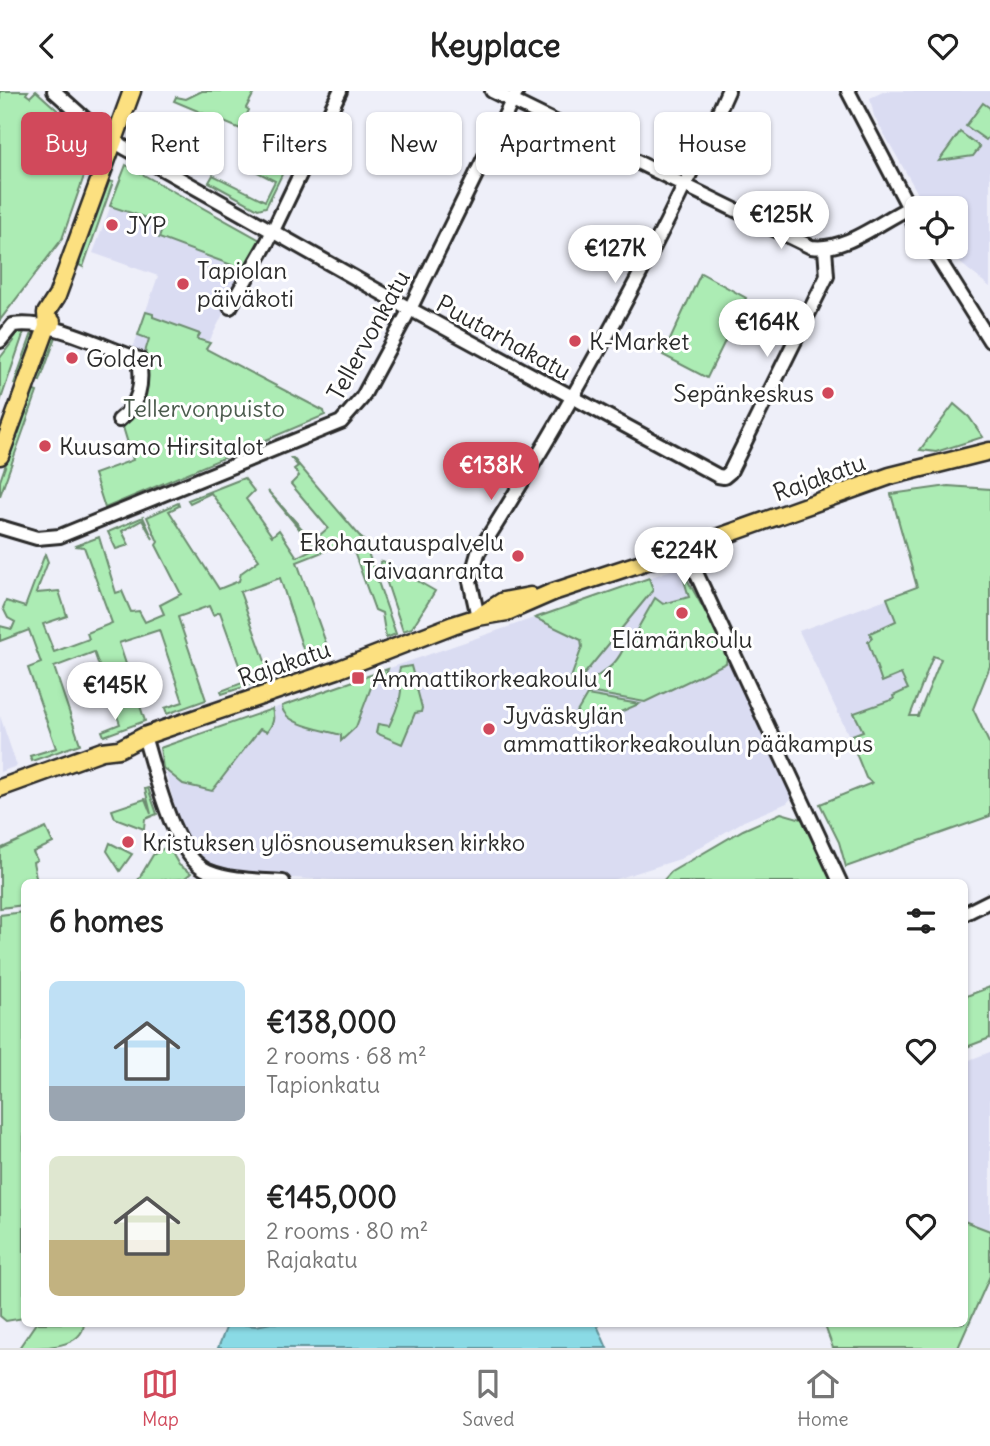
<!DOCTYPE html>
<html lang="en">
<head>
<meta charset="utf-8">
<style>
  :root { --surface:#fff; --page:#f2f2f2; --text:#222; --muted:#767676; --line:#e0e0e0; --accent:#d1495b }
  body { margin:0; font-family:Delius,sans-serif; background:var(--page); color:var(--text); height:100vh; display:flex; flex-direction:column; font-size:26px; white-space:nowrap }
  * { box-sizing:border-box; margin:0 }
  p { font-size:23px; color:var(--muted) }
  .icon { flex:none; width:38px; height:38px; fill:none; stroke:currentColor; stroke-width:2; stroke-linecap:round; stroke-linejoin:round }
  .map { position:relative; flex:1; overflow:hidden }
  .panel { position:absolute; left:21px; top:788px; width:947px; height:448px; display:flex; flex-direction:column; background:var(--surface); border-radius:10px; box-shadow:0 2px 5px #0004 }
  .panel>* { flex:none }
  .guide { position:absolute; left:21px; top:21px; width:948px; height:63px; display:flex; gap:14px }
  .controls { position:absolute; left:905px; top:105px; display:grid; gap:14px }
  .controls a { display:grid; place-items:center; width:63px; height:63px; border-radius:10px; background:var(--surface); box-shadow:0 2px 5px #0004; font-size:35px }
  .price { position:absolute; translate:-50% -60px; padding:0 16px; border-radius:24px; background:#fff; color:#222; font-size:23px; line-height:46px; filter:drop-shadow(0 2px 4px #0008) }
  .price::after { content:''; position:absolute; left:50%; top:42px; width:21px; height:16px; margin-left:-10px; background:inherit; clip-path:polygon(0 0,100% 0,50% 100%) }
  .price.current { background:var(--accent); color:#fff }
  ul { padding:0; list-style:none }
  li { display:flex; align-items:center; gap:21px; height:175px; padding:0 28px }
  li span { display:grid; place-items:center; flex:none; width:196px; height:140px; border-radius:10px; color:#555 }
  li>.icon { margin-inline-start:auto }
  span .icon { width:84px; height:84px; fill:#fffc; stroke-width:1 }
  li b { font-size:30px }
  h2 { display:flex; justify-content:space-between; align-items:center; height:84px; padding:0 28px; font-size:30px }
  .chip { padding:0 24px; border-radius:10px; background:var(--surface); box-shadow:0 2px 5px #0004; font-size:24px; line-height:63px }
  .chip.current { background:var(--accent); color:#fff }
  header { display:flex; justify-content:space-between; align-items:center; height:91px; padding:0 28px; background:var(--surface); font-size:32px; font-weight:800 }
  .dock { display:flex; justify-content:space-around; align-items:center; height:98px; border-top:2px solid var(--line); background:var(--surface); font-size:19px; color:var(--muted) }
  .dock a { display:grid; justify-items:center; gap:4px }
  .dock .current { color:var(--accent) }
  .map>svg:first-child { display:block }
  .built { fill:#dadcf2 }
  .green { fill:#acecb4; stroke:#6c8c70; stroke-width:2; fill-rule:evenodd }
  .water { fill:#8adae5; stroke:#64949b; stroke-width:2 }
  .lines { fill:none; stroke-linecap:round; stroke-linejoin:round }
  .minor-casing { stroke:#2b2b2b; stroke-width:18 }
  .major-casing { stroke:#2b2b2b; stroke-width:21 }
  .minor { stroke:#fff; stroke-width:12 }
  .major { stroke:#fce080; stroke-width:16 }
  .poi-dot { fill:#d1495b; stroke:#fff; stroke-width:2.5 }
  .labels { text-anchor:middle; dominant-baseline:central; stroke-width:6; stroke-linejoin:round; paint-order:stroke }
  .poi-label { font-size:24px; fill:#2b2b2b; stroke:#fff; text-anchor:start }
  .street-label { font-size:24px; fill:#2b2b2b; stroke:#fff }
  .park-label { font-size:24px; fill:#4b5b4d; stroke:#fff }
</style>
</head>
<body>
<header><svg class="icon" aria-label="back" viewBox="0 0 24 24"><path d="M15 5l-7 7 7 7"/></svg>Keyplace<svg class="icon" aria-label="heart" viewBox="0 0 24 24"><path d="M12 20l-8-8c-3-5 5-10 8-4 3-6 11-1 8 4z"/></svg></header>
<div class="map">
<svg width="990" height="1257" viewBox="0 0 990 1257">
  <rect width="100%" height="100%" fill="#eeeff9"/>
  <filter id="ink" filterUnits="userSpaceOnUse"><feTurbulence type="fractalNoise" baseFrequency=".0143" numOctaves="2"/><feDisplacementMap in="SourceGraphic" scale="14" xChannelSelector="R" yChannelSelector="G"/><feConvolveMatrix kernelMatrix="1 2 1 2 8 2 1 2 1" color-interpolation-filters="sRGB"/></filter>
  <g filter="url(#ink)">
    <!-- built -->
    <g class="built">
      <path d="M885,0H990V196L954,167L948,156H956V117H926L874,25L870,7Z"/>
      <path d="M126,74L260,149L204,261L174,271L133,257L158,185L93,162Z"/>
      <path d="M680,476L719,545L793,705L787,712L744,730L680,768L607,791H380L291,787L225,779L206,772L191,757L181,742L160,657Z"/>
      <path d="M908,500L909,625L849,645L799,540Z"/>
      <path d="M0,625L17,675L0,681Z"/>
      <path d="M990,961V1140L964,1130V971Z"/>
    </g>
    <!-- green -->
    <g class="green">
      <path d="M0,0H28L26,3L30,6L36,0L86,45L91,65L62,148L0,229Z"/>
      <path d="M202,0H255L246,17L249,19L246,25L298,51L266,116L258,118L209,91L213,84L265,110L275,90L244,74L254,65L262,47L174,10L176,6L186,8Z"/>
      <path d="M983,12L990,17V44L986,49L966,35Z"/>
      <path d="M960,41L980,56L973,65L939,70Z"/>
      <path d="M126,74L260,149L245,179L159,147L164,133L110,115Z"/>
      <path d="M108,90L113,91L83,176L79,174L81,159Z"/>
      <path d="M701,182L746,207L707,287L663,264Z"/>
      <path d="M146,221L153,223V226L200,243L197,248L210,252L206,258L324,320L325,324L105,417L94,383L133,369L123,336C160,301 135,285 149,248L138,244Z"/>
      <path d="M25,238L0,311V267L13,250L7,246L12,241Z"/>
      <path d="M32,242L34,248L18,295L14,293Z"/>
      <path d="M56,246L40,290L36,289L50,248Z"/>
      <path d="M32,299L37,301L0,405V390Z"/>
      <path d="M954,313L969,326L983,346L936,361L920,359Z"/>
      <path d="M291,367H293L364,450L396,543L386,547L382,522L375,519L350,450L297,471L331,566L285,582L283,575L306,567L280,487L240,501L271,587L222,603L221,600L245,591L220,521L213,524L209,515L178,526L206,609L167,623L165,617L183,611L159,539L119,552L145,630L104,645L102,640L120,633L94,561L54,576L80,653L32,670L30,665L56,657L28,577L41,572L29,539L0,550V535L12,538L15,531L8,527L3,517L6,510L25,516L45,463L48,471L36,502L59,500L67,525L43,533L54,561L89,548L87,542L112,532L84,456L75,455L99,446L116,502L122,500L131,521L139,520L145,531L164,523L160,514L181,503L156,454L158,451L147,426L178,412L179,415L169,420L219,498L239,490L241,482L259,469L211,402L190,412L188,409L244,387L254,400L246,408L272,445L279,439L297,466L315,457L268,400L313,450L328,437L291,393L299,385L294,378L298,375Z"/>
      <path d="M948,395L990,398V575L973,618L990,654V725L846,776L839,751L820,713L872,692L866,687L849,645L863,640L854,622L894,608L893,605L908,598L901,583L882,591L868,551L872,547L870,542L896,530L887,507L917,496L891,403ZM933,565L941,568L918,625H910Z"/>
      <path d="M143,426L153,448L142,429L122,440L129,454L116,458L108,441Z"/>
      <path d="M383,470L435,500L412,537L403,540L380,471Z"/>
      <path d="M680,476L728,561L726,572L645,611L583,600C597,579 613,583 625,554L629,553L655,507L663,513L689,506Z"/>
      <path d="M649,487L653,499L572,598H567L582,556L581,549L535,527Z"/>
      <path d="M411,575L422,617L421,621L415,622L402,653L376,642L378,633L389,635C394,624 400,613 401,600C401,592 397,585 400,577Z"/>
      <path d="M388,578L385,586L373,591L356,636L341,650V644C325,639 283,634 282,615Z"/>
      <path d="M587,604L639,613L579,639L574,626Z"/>
      <path d="M272,618C275,628 273,633 267,641L260,638L212,700L183,693L163,677L160,657Z"/>
      <path d="M148,697L157,723L145,728L144,738L115,727L112,719L145,708L151,723L145,698Z"/>
      <path d="M781,722L802,728L833,791H662L671,781L743,739Z"/>
      <path d="M46,737L53,752L33,761L37,769L33,771L37,791H24V814L0,817V758Z"/>
      <path d="M110,752L132,763L120,780L107,760Z"/>
      <path d="M168,755L179,774L191,782L184,788L137,791L153,764Z"/>
      <path d="M24,821V1227L6,1230L0,1225V824Z"/>
      <path d="M990,896V947L964,957V906Z"/>
      <path d="M964,1130L990,1140V1185L958,1257H833L824,1232H964Z"/>
      <path d="M36,1232H84C83,1257 44,1257 19,1257Z"/>
    </g>
    <!-- water -->
    <path class="water" d="M228,1232L256,1235L271,1232H596L607,1257H218Z"/>
    <g class="lines">
      <defs>
        <g id="minor">
          <path d="M54,0L102,43L127,58L410,218L718,385L724,386L730,381L827,185L825,158"/>
          <path d="M492,0L811,156C845,161 879,131 909,117"/>
          <path d="M848,0L909,117L917,126"/>
          <path d="M910,121L917,143"/>
          <path d="M931,156L990,250"/>
          <path d="M230,216L268,150L340,0"/>
          <path d="M0,250L13,234C50,228 103,256 139,268C143,293 140,313 119,329"/>
          <path d="M0,436L37,447L60,445L341,331L362,307L410,218L517,0"/>
          <path d="M685,458L840,791"/>
          <path d="M478,526L470,490L478,462C572,314 658,160 728,0"/>
          <path d="M144,645C155,680 173,765 208,780C232,790 258,789 283,791"/>
          <path d="M964,823L990,810"/>
        </g>
        <g id="major">
          <path d="M47,236L46,222L57,205L132,0"/>
          <path d="M0,365L47,236L52,231"/>
          <path d="M483,523L503,510L530,505"/>
          <path d="M0,697L102,660L119,658L144,645L337,579L453,534L478,526L507,521L553,501L708,450L890,385L990,360"/>
        </g>
      </defs>
      <!-- minor casing -->
      <use href="#minor" class="minor-casing"/>
      <!-- major casing -->
      <use href="#major" class="major-casing"/>
      <!-- minor -->
      <use href="#minor" class="minor"/>
      <!-- major -->
      <use href="#major" class="major"/>
    </g>
  </g>
  <!-- markers -->
  <g class="poi-dot">
    <circle cx="112" cy="134" r="7"/>
    <circle cx="183" cy="193" r="7"/>
    <circle cx="575" cy="250" r="7"/>
    <circle cx="72" cy="267" r="7"/>
    <circle cx="828" cy="302" r="7"/>
    <circle cx="45" cy="355" r="7"/>
    <circle cx="518" cy="465" r="7"/>
    <circle cx="682" cy="522" r="7"/>
    <rect x="351" y="580" width="14" height="14" rx="3.5"/>
    <circle cx="489" cy="638" r="7"/>
    <circle cx="128" cy="751" r="7"/>
  </g>
  <g class="labels">
    <!-- poi labels -->
    <g class="poi-label">
      <text x="126" y="134">JYP</text>
      <text x="197" y="179">Tapiolan<tspan x="197" dy="28">päiväkoti</tspan></text>
      <text x="589" y="250">K-Market</text>
      <text x="86" y="267">Golden</text>
      <text x="814" y="302" text-anchor="end">Sepänkeskus</text>
      <text x="59" y="355">Kuusamo Hirsitalot</text>
      <text x="504" y="451" text-anchor="end">Ekohautauspalvelu<tspan x="504" dy="28">Taivaanranta</tspan></text>
      <text x="682" y="548" text-anchor="middle">Elämänkoulu</text>
      <text x="372" y="587">Ammattikorkeakoulu 1</text>
      <text x="503" y="624">Jyväskylän<tspan x="503" dy="28">ammattikorkeakoulun pääkampus</tspan></text>
      <text x="142" y="751">Kristuksen ylösnousemuksen kirkko</text>
    </g>
    <!-- street labels -->
    <g class="street-label">
      <text transform="translate(368 244) rotate(-61)">Tellervonkatu</text>
      <text transform="translate(504 246) rotate(29)">Puutarhakatu</text>
      <text transform="translate(819 386) rotate(-20)">Rajakatu</text>
      <text transform="translate(284 572) rotate(-19)">Rajakatu</text>
    </g>
    <!-- park labels -->
    <g class="park-label">
      <text x="204" y="317">Tellervonpuisto</text>
    </g>
  </g>
</svg>
<div class="controls">
<a><svg class="icon" aria-label="locate" viewBox="0 0 24 24"><circle cx="12" cy="12" r="6"/><path d="M12 2v4M12 18v4M2 12h4M18 12h4"/></svg></a>
</div>
<b class="price" style="left:781px;top:160px">€125K</b>
<b class="price" style="left:615px;top:194px">€127K</b>
<b class="price" style="left:767px;top:268px">€164K</b>
<b class="price current" style="left:491px;top:411px">€138K</b>
<b class="price" style="left:684px;top:496px">€224K</b>
<b class="price" style="left:115px;top:631px">€145K</b>
<div class="guide">
<a class="chip current">Buy</a>
<a class="chip">Rent</a>
<a class="chip">Filters</a>
<a class="chip">New</a>
<a class="chip">Apartment</a>
<a class="chip">House</a>
</div>
<section class="panel">
<h2>6 homes<svg class="icon" aria-label="filters" viewBox="0 0 24 24"><path d="M4 7h16M4 17h16"/><circle cx="9" cy="7" r="2"/><circle cx="15" cy="17" r="2"/></svg></h2>
<ul>
<li><span style="background:linear-gradient(#bfe0f5 75%,#9aa5b1 0)"><svg class="icon" aria-label="home" viewBox="0 0 24 24"><path d="M3 11l9-7 9 7M6 9v11h12V9"/></svg></span><div><b>€138,000</b><p>2 rooms · 68 m²</p><p>Tapionkatu</p></div><svg class="icon" aria-label="heart" viewBox="0 0 24 24"><path d="M12 20l-8-8c-3-5 5-10 8-4 3-6 11-1 8 4z"/></svg></li>
<li><span style="background:linear-gradient(#dfe7d0 60%,#c2b280 0)"><svg class="icon" aria-label="home" viewBox="0 0 24 24"><path d="M3 11l9-7 9 7M6 9v11h12V9"/></svg></span><div><b>€145,000</b><p>2 rooms · 80 m²</p><p>Rajakatu</p></div><svg class="icon" aria-label="heart" viewBox="0 0 24 24"><path d="M12 20l-8-8c-3-5 5-10 8-4 3-6 11-1 8 4z"/></svg></li>
</ul>
</section>
</div>
<nav class="dock">
<a class="current"><svg class="icon" aria-label="map" viewBox="0 0 24 24"><path d="M3 6l6-2 6 2 6-2v14l-6 2-6-2-6 2zM9 4v14M15 6v14"/></svg>Map</a>
<a><svg class="icon" aria-label="saved" viewBox="0 0 24 24"><path d="M7 4h10v16l-5-4-5 4z"/></svg>Saved</a>
<a><svg class="icon" aria-label="home" viewBox="0 0 24 24"><path d="M3 11l9-7 9 7M6 9v11h12V9"/></svg>Home</a>
</nav>
</body>
</html>
